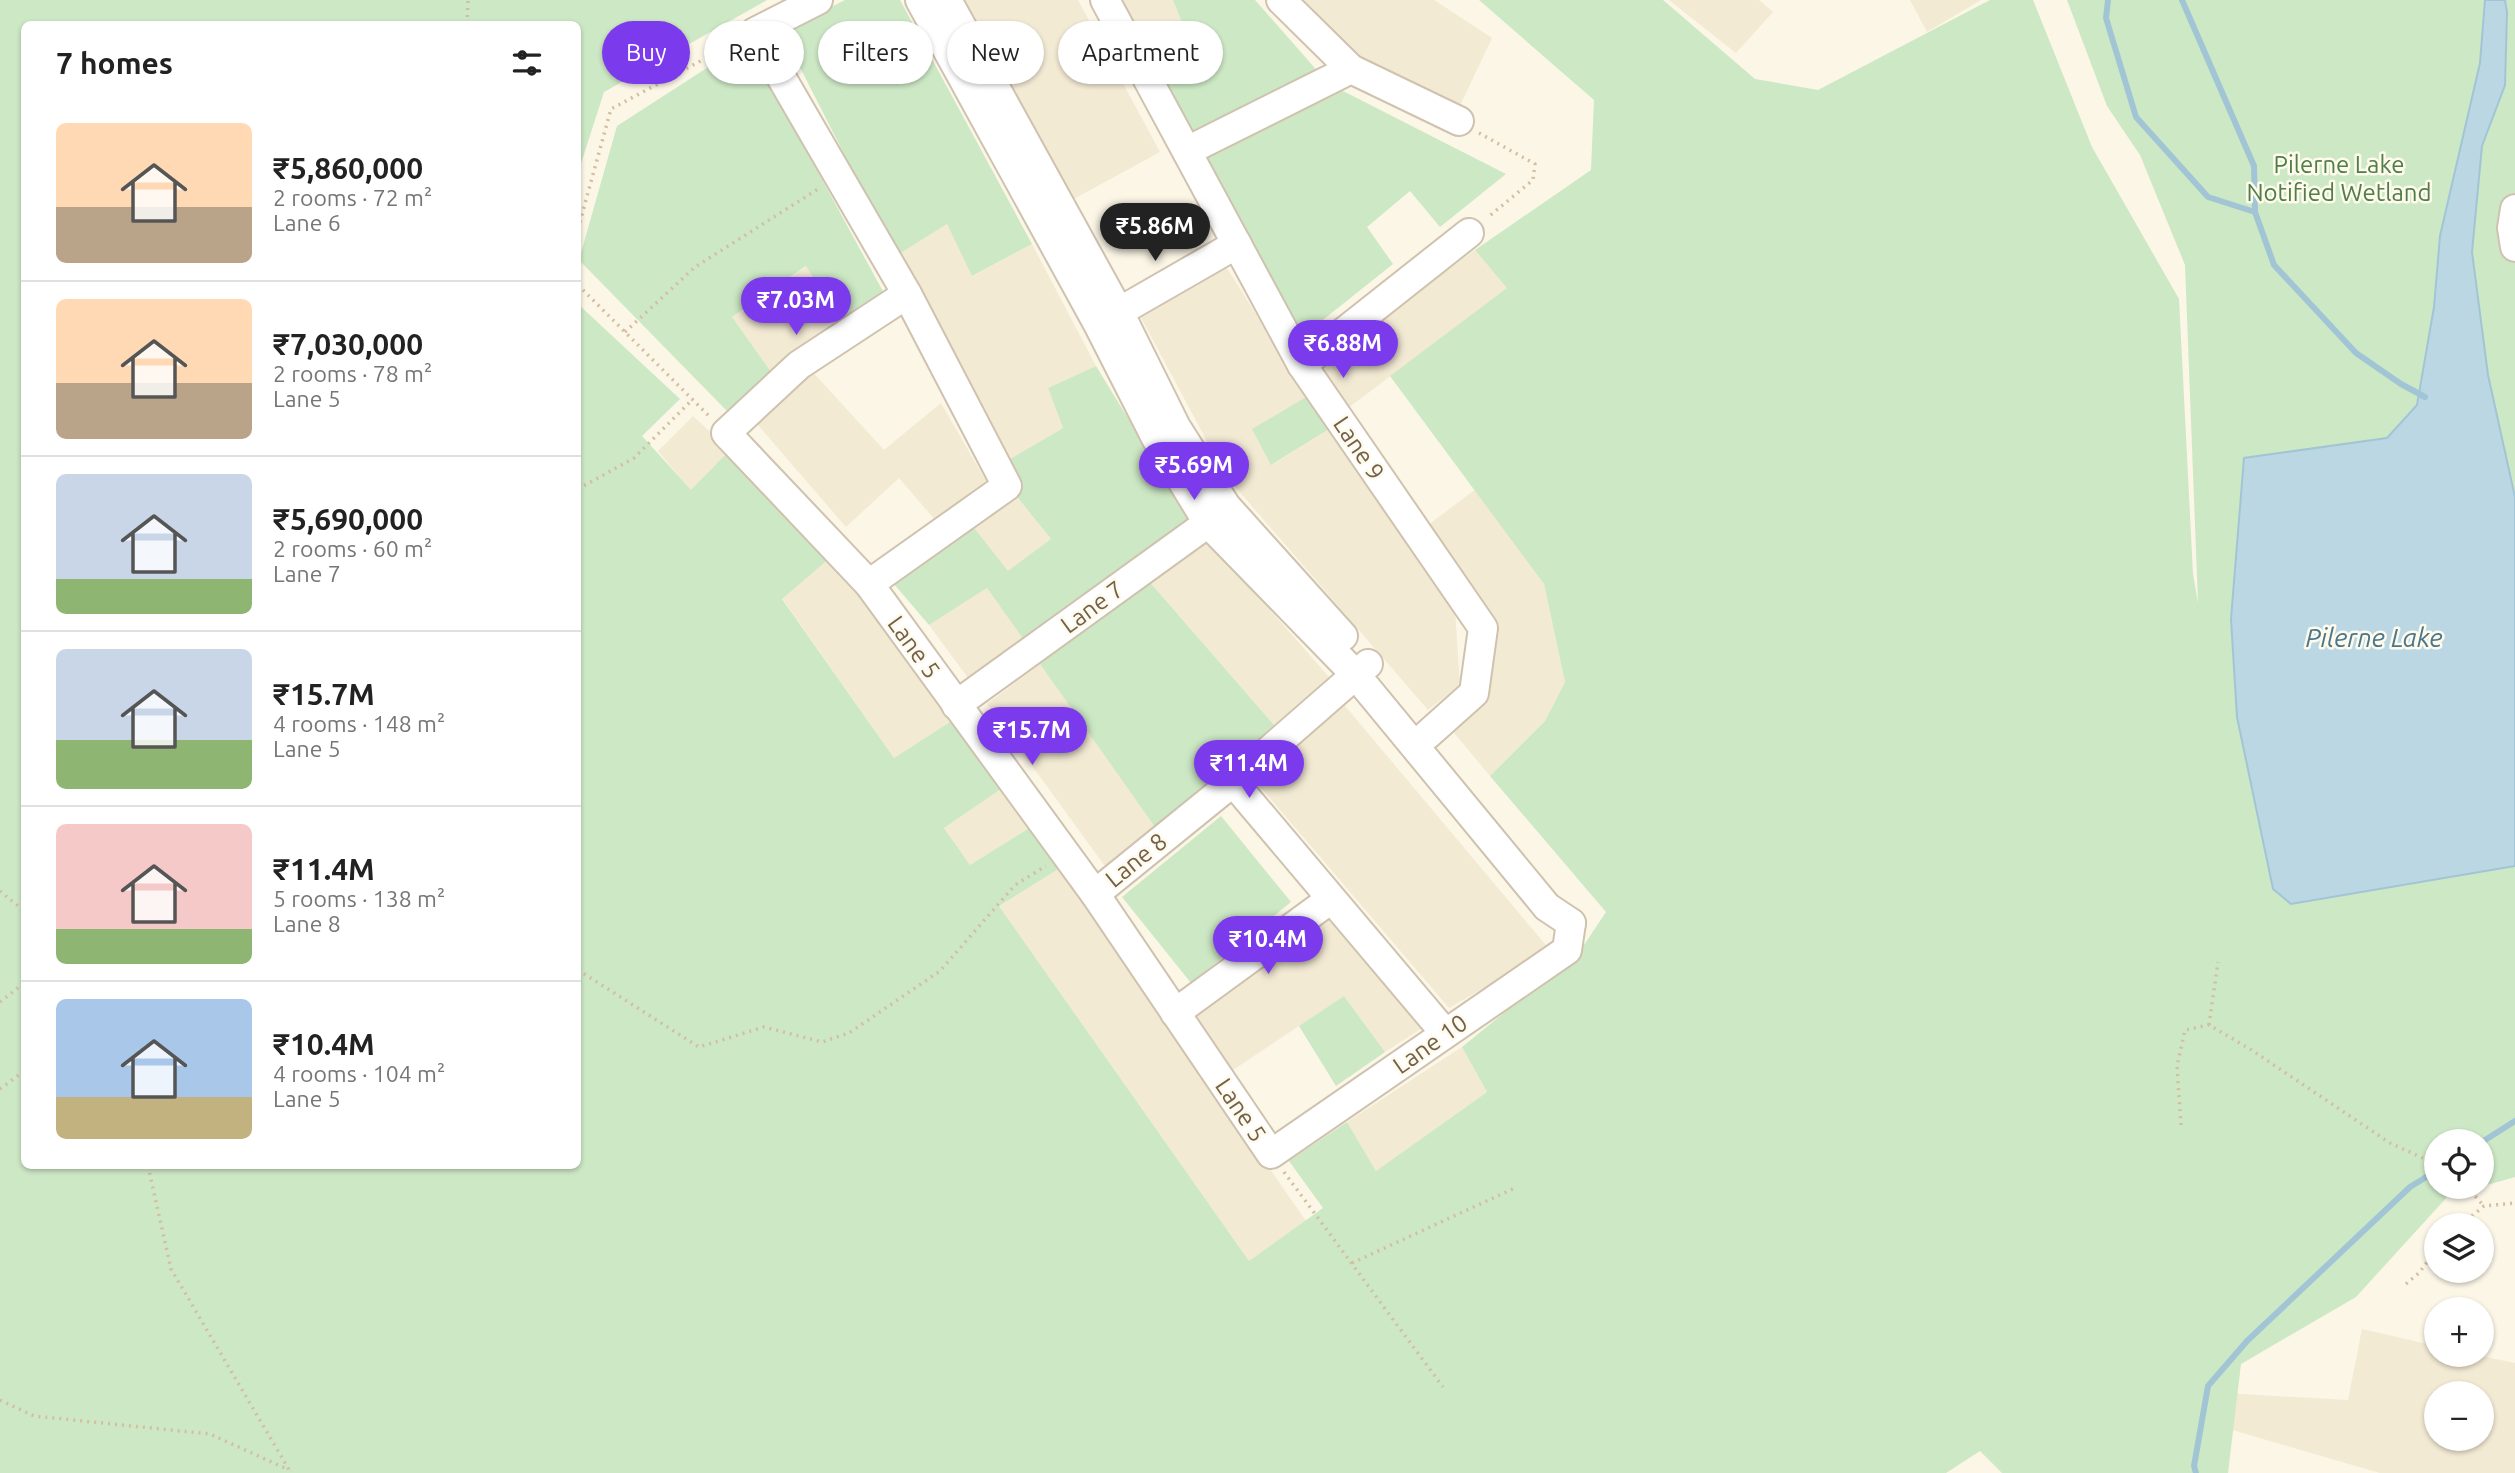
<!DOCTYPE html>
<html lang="en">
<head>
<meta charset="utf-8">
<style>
  :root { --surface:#fff; --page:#f6f6f6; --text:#222; --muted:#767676; --line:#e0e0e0; --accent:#7c3aed }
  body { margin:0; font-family:Ubuntu,sans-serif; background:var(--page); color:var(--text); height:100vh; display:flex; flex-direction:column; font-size:26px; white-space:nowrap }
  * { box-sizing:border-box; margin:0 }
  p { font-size:23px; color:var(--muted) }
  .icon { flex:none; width:38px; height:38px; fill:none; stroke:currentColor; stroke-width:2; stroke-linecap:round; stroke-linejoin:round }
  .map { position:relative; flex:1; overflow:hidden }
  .details { position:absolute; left:21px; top:21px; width:560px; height:1148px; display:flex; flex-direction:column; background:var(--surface); border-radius:10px; box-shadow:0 2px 5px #0004 }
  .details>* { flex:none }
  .guide { position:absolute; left:602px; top:21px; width:665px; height:63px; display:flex; gap:14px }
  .controls { position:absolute; left:2424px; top:1129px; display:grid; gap:14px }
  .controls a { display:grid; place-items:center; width:70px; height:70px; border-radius:50%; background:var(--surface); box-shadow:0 2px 5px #0004; font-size:35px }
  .price { position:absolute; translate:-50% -60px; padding:0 16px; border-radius:24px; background:var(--accent); color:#fff; font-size:23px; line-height:46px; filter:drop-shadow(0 2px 4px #0008) }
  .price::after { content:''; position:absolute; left:50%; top:42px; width:21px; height:16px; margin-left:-10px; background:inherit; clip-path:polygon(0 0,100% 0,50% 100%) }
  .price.current { background:#222; color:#fff }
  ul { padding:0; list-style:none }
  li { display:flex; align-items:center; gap:21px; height:175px; padding:0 35px }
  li+li { border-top:2px solid var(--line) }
  li span { display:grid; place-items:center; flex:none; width:196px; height:140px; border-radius:10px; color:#555 }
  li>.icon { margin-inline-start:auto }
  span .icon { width:84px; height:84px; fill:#fffc; stroke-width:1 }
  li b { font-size:30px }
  h2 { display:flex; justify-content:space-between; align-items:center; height:84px; padding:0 35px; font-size:30px }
  .pill { padding:0 24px; border-radius:32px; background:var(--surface); box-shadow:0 2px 5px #0004; font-size:24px; line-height:63px }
  .pill.current { background:var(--accent); color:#fff }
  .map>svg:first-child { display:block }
  .residential { fill:#f3ead4; fill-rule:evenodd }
  .green { fill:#cde8c5; fill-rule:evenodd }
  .water { fill:#bbd7e4; stroke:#a2c5d5; stroke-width:2 }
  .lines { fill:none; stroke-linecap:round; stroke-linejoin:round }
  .stream { stroke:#a2c5d5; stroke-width:6 }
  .minor-casing { stroke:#cfc2af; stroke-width:32 }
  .path { stroke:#d4bea2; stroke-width:3.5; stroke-dasharray:2 5; stroke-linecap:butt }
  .minor { stroke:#fff; stroke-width:28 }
  .labels { text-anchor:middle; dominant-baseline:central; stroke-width:5; stroke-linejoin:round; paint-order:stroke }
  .park-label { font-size:24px; fill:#4f7e47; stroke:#fefaec }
  .street-label { font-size:24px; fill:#73604c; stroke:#fefaec }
  .water-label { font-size:26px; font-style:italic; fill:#4a778c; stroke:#fefaec }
</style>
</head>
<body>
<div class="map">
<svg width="2515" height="1473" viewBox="0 0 2515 1473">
  <rect width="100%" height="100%" fill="#fbf6e6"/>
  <!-- residential -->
  <g class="residential">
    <path d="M961,0H1078L1160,152L1070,201Z"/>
    <path d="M1119,0H1173L1183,25L1148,51Z"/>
    <path d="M1297,0H1434L1492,38L1457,112L1350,51Z"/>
    <path d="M1669,0H1759L1773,12L1736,53Z"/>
    <path d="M1910,0H1981L1927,32Z"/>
    <path d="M947,224L973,276L1032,244L1096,366L1048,388L1063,428L1005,462L896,256Z"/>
    <path d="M1475,250L1508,288L1348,408L1320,363Z"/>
    <path d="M1225,265L1308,396L1272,465L1329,429L1455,610L1460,685L1428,710L1225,475L1139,314Z"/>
    <path d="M807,266L843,324L771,372L731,318Z"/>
    <path d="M810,369L884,450L941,403L986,481L936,521L899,478L846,527L757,424Z"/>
    <path d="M693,416L730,450L691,491L658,451Z"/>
    <path d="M1476,489L1544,584L1565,682L1545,721L1490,776L1450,728L1490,626L1428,525Z"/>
    <path d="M1014,493L1051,539L1008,572L971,524Z"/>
    <path d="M1206,537L1329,677L1274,725L1148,580Z"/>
    <path d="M831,557L953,720L894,758L782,598Z"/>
    <path d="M987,588L1026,643L971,682L929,625Z"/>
    <path d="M1040,664L1157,830L1107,869L987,704Z"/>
    <path d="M1341,701L1550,950L1449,1008L1251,776Z"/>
    <path d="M1004,787L1031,827L970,865L944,828Z"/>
    <path d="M1060,868L1306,1221L1249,1261L999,906Z"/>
    <path d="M1329,919L1424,1027L1385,1052L1344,996L1230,1072L1194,1018Z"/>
    <path d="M1462,1047L1487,1092L1376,1171L1347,1122Z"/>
    <path d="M2362,1329L2436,1346V1354L2476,1355L2515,1363V1473H2380L2222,1427L2223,1393L2348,1400ZM2436,1393H2482V1438H2436Z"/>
  </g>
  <!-- green -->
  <g class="green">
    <path d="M0,0H767L604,92L578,173V24H24V1166H578V304L680,399L642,436L691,490L730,450L831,557L782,599L894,758L953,720L1004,787L944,828L970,865L1031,827L1060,868L999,906L1249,1261L1323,1208L1289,1161L1347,1122L1376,1171L1487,1092L1462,1047L1580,951L1606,912L1490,776L1545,721L1565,682L1544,584L1390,376L1507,288L1475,250L1591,170L1594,100L1479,0H1663L1755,79L1818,90L1990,0H2033L2092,147L2179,299L2193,574L2198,603L2185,265L2140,155L2107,106L2067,0H2515V1177L2448,1196L2356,1297L2241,1364L2228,1473H2002L1980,1451L1946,1473H0ZM2436,1141H2482V1186H2436Z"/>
    <path d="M845,0H900L1032,244L972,276L947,224L896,256L782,32Z"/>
    <path d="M1173,0H1255L1321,75L1192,141L1148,51L1183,25Z"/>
    <path d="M747,42L885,295L843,324L806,266L732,317L771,372L728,412L579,260L617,126Z"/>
    <path d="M1339,89L1506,174L1440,227L1410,191L1367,227L1393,264L1304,335L1202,158Z"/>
    <path d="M1096,366L1189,518L1026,643L987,588L929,625L894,584L971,524L1008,571L1051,539L1014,493L1005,462L1063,428L1048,388Z"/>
    <path d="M1308,396L1329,429L1271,465L1252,429Z"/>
    <path d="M1148,580L1274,725L1157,830L1040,664Z"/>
    <path d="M1221,816L1291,902L1191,983L1122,897Z"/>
    <path d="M1344,996L1385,1052L1336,1086L1299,1026Z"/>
  </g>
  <!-- water -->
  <path class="water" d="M2485,0H2505L2507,12L2505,85L2482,146L2472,252L2488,375L2515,497V866L2291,904L2273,889L2237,717L2231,619L2244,458L2387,438L2417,405L2434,307L2440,236L2480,63Z"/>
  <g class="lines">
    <!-- stream -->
    <g class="stream">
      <path d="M2108,0L2106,18L2136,117L2208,197L2255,212L2274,265L2356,353L2401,384L2425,397"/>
      <path d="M2182,0L2254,166L2255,212"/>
      <path d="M2482,1142L2515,1121"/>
      <path d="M2196,1473L2194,1466L2208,1386L2247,1341L2410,1187L2436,1171"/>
    </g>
    <defs>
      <g id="minor">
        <path d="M818,0L755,32L907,294L1007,486L869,584"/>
        <path d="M920,0L1098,324L1156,438L1208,523L1355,674L1547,907L1571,923"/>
        <path d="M947,0L1119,312L1176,427L1226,506L1343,636"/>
        <path d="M1105,0L1302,365L1483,628L1474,693L1427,735"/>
        <path d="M1281,0L1351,69L1459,121"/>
        <path d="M1187,151L1351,69"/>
        <path d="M2515,209L2512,228L2515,247"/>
        <path d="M907,294L799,365L726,433L869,584L1095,894L1271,1154L1567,950L1571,923"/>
        <path d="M1103,321L1237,244"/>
        <path d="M1302,365L1469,233"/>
        <path d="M956,705L1208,523L1221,510"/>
        <path d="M1233,782L1445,1033"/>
        <path d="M1095,894L1233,782L1368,664"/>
        <path d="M1175,1013L1331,899"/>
      </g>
    </defs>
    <!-- minor casing -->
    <use href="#minor" class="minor-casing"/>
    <!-- path -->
    <g class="path">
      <path d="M467,24L468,0"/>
      <path d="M1479,133L1535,164L1533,180L1487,218"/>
      <path d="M578,229L611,109L734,43"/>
      <path d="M578,285L710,417"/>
      <path d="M625,332L695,267L818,189"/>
      <path d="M578,489L634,458L693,399"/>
      <path d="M0,891L24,911"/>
      <path d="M578,970L699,1047L764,1027L822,1042L849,1033L940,971L1015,885L1046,866"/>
      <path d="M0,1002L24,983"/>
      <path d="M2209,1025L2218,962"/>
      <path d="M0,1089L24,1071"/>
      <path d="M2181,1125L2177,1066L2185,1030L2209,1025L2250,1049L2390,1143L2436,1164"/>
      <path d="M148,1166L171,1269L291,1473"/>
      <path d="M1284,1172L1443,1387"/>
      <path d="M2466,1186L2484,1206"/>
      <path d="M2461,1225L2484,1206L2515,1203"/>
      <path d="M1352,1263L1517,1187"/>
      <path d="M2406,1284L2419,1273L2436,1250"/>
      <path d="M0,1400L34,1416L210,1434L287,1469"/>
    </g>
    <!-- minor -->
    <use href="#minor" class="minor"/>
  </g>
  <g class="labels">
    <!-- park labels -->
    <g class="park-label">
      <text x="2339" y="164">Pilerne Lake<tspan x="2339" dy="28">Notified Wetland</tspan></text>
    </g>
    <!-- street labels -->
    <g class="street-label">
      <text transform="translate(1359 448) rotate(56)">Lane 9</text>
      <text transform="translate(1092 607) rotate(-36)">Lane 7</text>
      <text transform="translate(914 647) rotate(54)">Lane 5</text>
      <text transform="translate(1136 860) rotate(-39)">Lane 8</text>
      <text transform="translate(1430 1044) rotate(-35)">Lane 10</text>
      <text transform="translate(1241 1110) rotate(56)">Lane 5</text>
    </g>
    <!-- water labels -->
    <g class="water-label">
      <text x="2374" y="637">Pilerne Lake</text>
    </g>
  </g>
</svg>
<div class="controls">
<a><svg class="icon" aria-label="locate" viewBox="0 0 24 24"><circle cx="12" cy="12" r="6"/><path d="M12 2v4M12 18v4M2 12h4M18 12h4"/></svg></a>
<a><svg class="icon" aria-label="layers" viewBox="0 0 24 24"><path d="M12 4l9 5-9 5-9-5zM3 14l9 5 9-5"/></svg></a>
<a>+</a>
<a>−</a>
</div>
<b class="price current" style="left:1155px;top:263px">₹5.86M</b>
<b class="price" style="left:796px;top:337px">₹7.03M</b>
<b class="price" style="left:1343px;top:380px">₹6.88M</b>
<b class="price" style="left:1194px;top:502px">₹5.69M</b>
<b class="price" style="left:1032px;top:767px">₹15.7M</b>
<b class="price" style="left:1249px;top:800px">₹11.4M</b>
<b class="price" style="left:1268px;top:976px">₹10.4M</b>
<div class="guide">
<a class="pill current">Buy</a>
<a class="pill">Rent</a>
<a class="pill">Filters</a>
<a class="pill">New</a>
<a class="pill">Apartment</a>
</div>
<section class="details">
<h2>7 homes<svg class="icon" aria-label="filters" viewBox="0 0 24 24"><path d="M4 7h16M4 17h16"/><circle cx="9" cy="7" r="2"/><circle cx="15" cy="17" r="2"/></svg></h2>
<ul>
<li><span style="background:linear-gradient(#ffd9b3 60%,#b9a48a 0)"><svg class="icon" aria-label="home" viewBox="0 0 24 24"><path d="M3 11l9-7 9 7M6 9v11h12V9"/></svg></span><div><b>₹5,860,000</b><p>2 rooms · 72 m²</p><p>Lane 6</p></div></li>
<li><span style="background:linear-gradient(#ffd9b3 60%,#b9a48a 0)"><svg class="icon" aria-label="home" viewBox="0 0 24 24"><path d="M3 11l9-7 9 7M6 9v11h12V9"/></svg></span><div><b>₹7,030,000</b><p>2 rooms · 78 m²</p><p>Lane 5</p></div></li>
<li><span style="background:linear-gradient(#c9d6e8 75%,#8fb573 0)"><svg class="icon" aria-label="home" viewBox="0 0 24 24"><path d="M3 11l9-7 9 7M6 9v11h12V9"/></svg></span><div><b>₹5,690,000</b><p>2 rooms · 60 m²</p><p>Lane 7</p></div></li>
<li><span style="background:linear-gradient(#c9d6e8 65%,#8fb573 0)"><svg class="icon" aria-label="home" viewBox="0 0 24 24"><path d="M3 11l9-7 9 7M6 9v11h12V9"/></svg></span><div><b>₹15.7M</b><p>4 rooms · 148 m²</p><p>Lane 5</p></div></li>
<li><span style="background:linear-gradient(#f6c9c9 75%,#8fb573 0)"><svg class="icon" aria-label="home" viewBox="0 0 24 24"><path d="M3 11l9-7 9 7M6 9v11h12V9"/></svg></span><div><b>₹11.4M</b><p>5 rooms · 138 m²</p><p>Lane 8</p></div></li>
<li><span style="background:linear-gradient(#a9c7e8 70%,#c2b280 0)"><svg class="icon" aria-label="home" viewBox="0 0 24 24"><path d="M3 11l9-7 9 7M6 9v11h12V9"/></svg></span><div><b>₹10.4M</b><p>4 rooms · 104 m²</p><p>Lane 5</p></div></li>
</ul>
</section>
</div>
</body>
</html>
